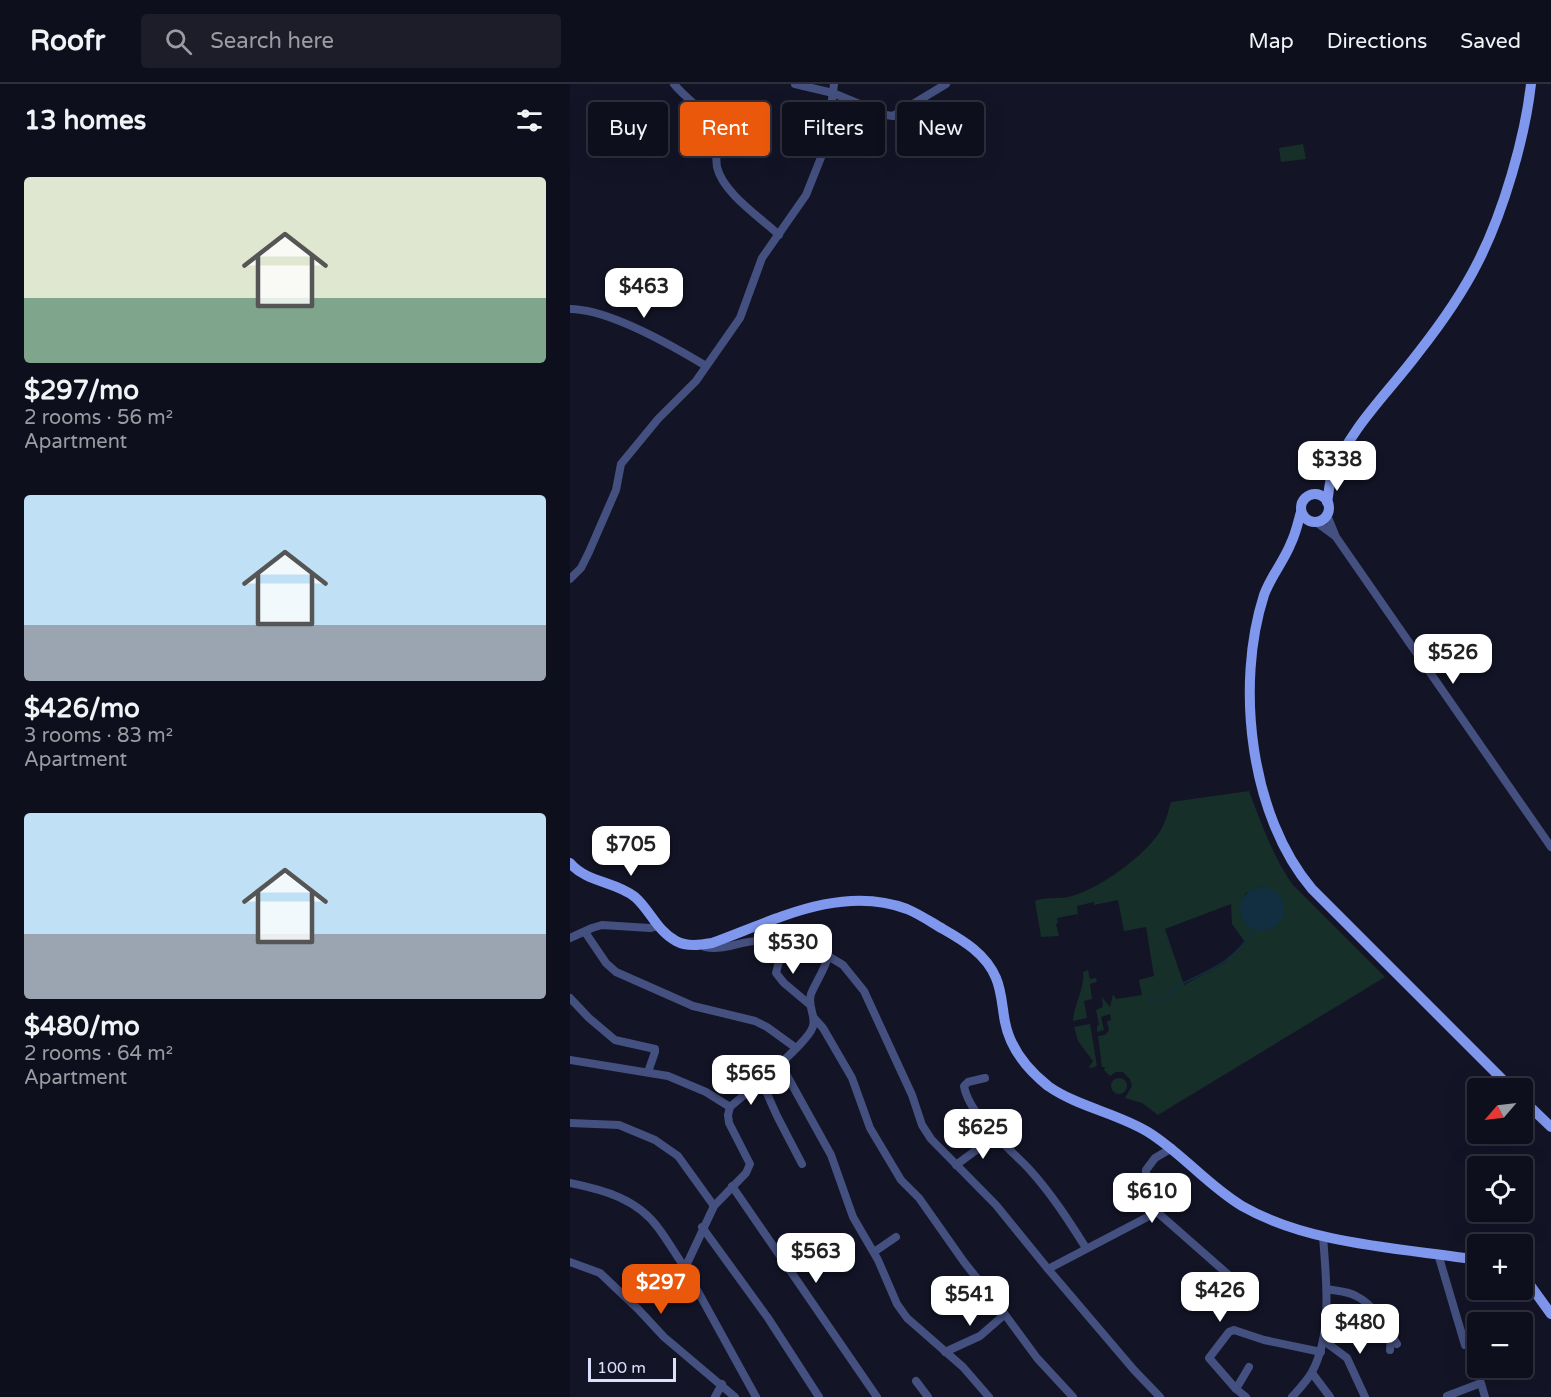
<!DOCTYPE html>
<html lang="en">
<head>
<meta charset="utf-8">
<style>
  :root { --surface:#0e0f1c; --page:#1c1d29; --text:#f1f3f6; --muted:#9b9ca3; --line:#2e2f3b; --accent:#ea580c }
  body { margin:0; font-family:"Varela Round",sans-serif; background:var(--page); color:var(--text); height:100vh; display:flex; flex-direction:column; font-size:22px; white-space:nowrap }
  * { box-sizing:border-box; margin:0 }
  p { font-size:20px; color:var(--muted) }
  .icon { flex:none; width:33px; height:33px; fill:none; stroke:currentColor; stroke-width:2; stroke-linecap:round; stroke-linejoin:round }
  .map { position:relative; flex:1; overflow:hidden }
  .drawer { display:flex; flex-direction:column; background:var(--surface); width:570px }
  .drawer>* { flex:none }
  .top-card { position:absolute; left:18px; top:18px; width:570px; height:54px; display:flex; gap:12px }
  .needle { width:39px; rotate:242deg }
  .fabs { position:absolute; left:897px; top:994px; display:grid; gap:12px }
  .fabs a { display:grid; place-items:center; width:66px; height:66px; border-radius:6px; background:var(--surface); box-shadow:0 6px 24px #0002,0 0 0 2px var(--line); font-size:30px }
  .scale { position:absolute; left:18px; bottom:15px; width:88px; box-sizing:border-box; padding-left:6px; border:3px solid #dde0fa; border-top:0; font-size:16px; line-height:21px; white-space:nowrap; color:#dde0fa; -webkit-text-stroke:4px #131426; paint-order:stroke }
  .price { position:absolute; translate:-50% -51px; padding:0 14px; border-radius:12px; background:#fff; color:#222; font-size:20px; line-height:39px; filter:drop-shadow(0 2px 3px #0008) }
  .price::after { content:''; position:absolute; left:50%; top:36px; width:18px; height:14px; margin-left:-9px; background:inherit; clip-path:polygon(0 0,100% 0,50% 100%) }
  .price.current { background:var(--accent); color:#fff }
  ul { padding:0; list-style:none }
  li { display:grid; align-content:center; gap:12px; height:318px; padding:0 24px }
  li span { display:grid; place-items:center; height:186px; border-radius:6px; color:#555 }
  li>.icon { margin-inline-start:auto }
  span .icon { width:108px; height:108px; fill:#fffc; stroke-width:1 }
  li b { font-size:26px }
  h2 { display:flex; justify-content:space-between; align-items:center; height:72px; padding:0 24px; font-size:26px }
  .pill { padding:0 21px; border-radius:6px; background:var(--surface); box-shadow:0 6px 24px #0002,0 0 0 2px var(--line); font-size:21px; line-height:54px }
  .pill.current { background:var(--accent); color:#fff }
  header { display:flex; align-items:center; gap:36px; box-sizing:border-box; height:84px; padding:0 30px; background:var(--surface); border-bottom:2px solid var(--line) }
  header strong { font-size:28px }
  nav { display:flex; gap:33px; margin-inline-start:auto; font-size:21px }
  .search { width:420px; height:54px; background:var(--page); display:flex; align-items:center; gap:15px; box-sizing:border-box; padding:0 21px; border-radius:6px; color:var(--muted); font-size:22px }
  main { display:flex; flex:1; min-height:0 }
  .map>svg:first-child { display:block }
  .green { fill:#172f29; fill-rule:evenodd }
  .water { fill:#122e41 }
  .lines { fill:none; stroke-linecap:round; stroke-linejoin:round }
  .stream { stroke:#122e41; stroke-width:1.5 }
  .street { stroke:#44507f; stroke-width:8 }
  .secondary { stroke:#8097ee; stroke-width:10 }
</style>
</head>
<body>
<header>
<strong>Roofr</strong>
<div class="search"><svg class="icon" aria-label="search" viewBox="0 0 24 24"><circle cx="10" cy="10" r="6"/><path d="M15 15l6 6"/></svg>Search here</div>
<nav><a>Map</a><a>Directions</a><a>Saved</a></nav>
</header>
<main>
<section class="drawer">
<h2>13 homes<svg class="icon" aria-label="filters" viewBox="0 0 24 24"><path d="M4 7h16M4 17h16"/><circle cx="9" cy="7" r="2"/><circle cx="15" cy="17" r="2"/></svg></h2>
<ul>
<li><span style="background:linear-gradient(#dfe7d0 65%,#7fa58c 0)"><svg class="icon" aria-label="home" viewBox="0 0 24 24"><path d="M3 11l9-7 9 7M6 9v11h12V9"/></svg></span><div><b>$297/mo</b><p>2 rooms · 56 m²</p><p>Apartment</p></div></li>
<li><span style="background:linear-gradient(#bfe0f5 70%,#9aa5b1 0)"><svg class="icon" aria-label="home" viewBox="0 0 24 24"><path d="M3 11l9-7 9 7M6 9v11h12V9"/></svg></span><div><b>$426/mo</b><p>3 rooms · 83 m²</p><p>Apartment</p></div></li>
<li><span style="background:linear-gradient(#bfe0f5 65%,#9aa5b1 0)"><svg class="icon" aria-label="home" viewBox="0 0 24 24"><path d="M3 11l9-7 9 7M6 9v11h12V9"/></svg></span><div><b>$480/mo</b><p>2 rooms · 64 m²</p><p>Apartment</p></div></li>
</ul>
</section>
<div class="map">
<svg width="981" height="1313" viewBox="0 0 981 1313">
  <rect width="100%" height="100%" fill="#131426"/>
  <!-- green -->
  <g class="green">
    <path d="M733,60L736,75L711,78L709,64Z"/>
    <path d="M679,707C691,739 703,772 722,800L815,893L588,1031L572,1019L555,1014L562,1002L560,995L553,988H546L540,992L534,986L535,983H532L528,952L535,951L539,946L537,937L541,936L540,930L531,933L534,946L527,948V942L529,941L526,926L533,923L532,913L540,923L543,910L546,915L572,911L569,896L584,892L576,843L554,847L548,816L524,821V818L507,822L508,830L487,834L488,839L486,840L489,852L471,853L465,817C477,812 489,816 502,812C530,804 573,773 589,749C595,740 598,729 601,718ZM689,803L704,807L672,816L676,809ZM661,820L662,840L675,858L654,879L614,901L595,845Z"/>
    <path d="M518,886L520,895L526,894L527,898L520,900L522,915L514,917L517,934L503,937C504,919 515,905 513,888Z"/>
    <path d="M520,940L527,982L521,984L519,983L523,977L508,957L504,943Z"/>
    <circle cx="549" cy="1002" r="8"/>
  </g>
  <!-- water -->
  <circle class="water" cx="692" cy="825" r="22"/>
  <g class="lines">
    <!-- stream -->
    <path class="stream" d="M578,917C585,915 594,915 600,910C604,907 602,905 606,903C640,885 662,880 684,845"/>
    <!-- street -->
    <g class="street">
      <path d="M104,0C115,14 134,25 142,41C148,54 145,69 147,83C153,109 190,133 209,151"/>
      <path d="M225,0L263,9L316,31L323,32L376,0"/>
      <path d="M0,225C38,225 103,262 136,282"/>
      <path d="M757,431L766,453L981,763"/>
      <path d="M746,438L765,452"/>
      <path d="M0,495L11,484L19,468L46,406L51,380L88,335L126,297L170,234L192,174L236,111L256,61L264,0"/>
      <path d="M15,848L36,879L46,888L123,922L185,937L197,943L226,964"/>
      <path d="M0,854L22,844L32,841L80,844L88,842"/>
      <path d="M214,858L206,889L214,899L239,920"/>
      <path d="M135,863C152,867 168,858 186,857C210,854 235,864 258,872C255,886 246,897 241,910C237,922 246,931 243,942C240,958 176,1009 160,1023L158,1031L159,1039L180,1080L176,1089L144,1122L115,1184L186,1313"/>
      <path d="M258,872L273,881L294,907L342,1011L352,1041L361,1055L426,1121L478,1185L564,1286L590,1313"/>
      <path d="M0,914L19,934L45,956L85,965V968L78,988"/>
      <path d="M244,934L253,944L282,994L300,1044L331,1096L349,1114L394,1178L425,1217L467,1274L503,1313"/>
      <path d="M0,976L98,992L136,1008L160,1023"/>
      <path d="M210,979L261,1071L283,1133L308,1176L327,1220L337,1234L393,1283L419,1313"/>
      <path d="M415,994L398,998L394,1002C399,1031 439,1064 459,1085C481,1109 499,1137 516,1164"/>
      <path d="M191,996L207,1032L232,1080"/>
      <path d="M0,1039L49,1041L85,1056L108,1072L144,1122"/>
      <path d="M602,1064L585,1074L576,1086V1094L587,1128L670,1201"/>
      <path d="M386,1081L425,1052"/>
      <path d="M0,1099C34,1106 68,1115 89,1145C98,1157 106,1171 115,1184"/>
      <path d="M162,1102L307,1313"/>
      <path d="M132,1143L198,1234L249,1313"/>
      <path d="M304,1168L326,1153"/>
      <path d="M868,1170L895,1261"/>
      <path d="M0,1178L30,1189L68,1225L94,1253L165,1313"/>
      <path d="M478,1185L587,1128"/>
      <path d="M757,1205C766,1207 778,1207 786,1212C805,1221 816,1243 827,1260"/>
      <path d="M753,1256L777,1274L795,1313"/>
      <path d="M820,1266L821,1251"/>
      <path d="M375,1268L410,1252L434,1231"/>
      <path d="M742,1289L760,1313"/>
      <path d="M346,1297L358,1313"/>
      <path d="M666,1305L679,1283"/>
      <path d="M877,1312L911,1299L915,1313"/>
      <path d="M145,1313L152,1300"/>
      <path d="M676,1313L666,1305L639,1274L659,1248L664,1246L694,1256L751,1268"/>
      <path d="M722,1313C729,1305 737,1297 742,1288C763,1249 756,1194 753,1152"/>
    </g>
    <!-- secondary -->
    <g class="secondary">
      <circle cx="745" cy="424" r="14"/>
      <path d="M757,418C759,409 759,399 762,391C780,344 818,309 848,269C870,241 892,210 908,178C933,129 955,54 961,0"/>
      <path d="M731,428C728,438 726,449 721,459C714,477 701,492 694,511C665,601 680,732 742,805L942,1005"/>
      <path d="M0,779C17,799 45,797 65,813C80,826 87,847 106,857C117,863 130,861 142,859C203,837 271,800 337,825C349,830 361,838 373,845C394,857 416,870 426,894C432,908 432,923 435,938C440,964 458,986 478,1002C508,1023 547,1029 578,1048C612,1069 637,1101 672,1122C740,1161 831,1164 908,1176"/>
      <path d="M952,1015L981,1043"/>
      <path d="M952,1190L981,1230"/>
    </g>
  </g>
</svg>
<div class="fabs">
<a><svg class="needle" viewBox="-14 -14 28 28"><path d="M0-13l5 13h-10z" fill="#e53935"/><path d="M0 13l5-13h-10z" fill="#9b9ca3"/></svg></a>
<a><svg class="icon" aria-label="locate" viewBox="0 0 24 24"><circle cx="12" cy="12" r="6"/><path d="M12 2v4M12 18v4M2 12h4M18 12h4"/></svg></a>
<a>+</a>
<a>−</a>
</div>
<div class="scale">100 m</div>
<b class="price" style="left:74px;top:235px">$463</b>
<b class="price" style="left:767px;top:408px">$338</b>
<b class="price" style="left:883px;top:601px">$526</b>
<b class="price" style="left:61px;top:793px">$705</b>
<b class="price" style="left:223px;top:891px">$530</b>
<b class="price" style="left:181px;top:1022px">$565</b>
<b class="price" style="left:413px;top:1076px">$625</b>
<b class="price" style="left:582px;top:1140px">$610</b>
<b class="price" style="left:246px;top:1200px">$563</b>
<b class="price current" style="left:91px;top:1231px">$297</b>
<b class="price" style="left:650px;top:1239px">$426</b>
<b class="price" style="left:400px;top:1243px">$541</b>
<b class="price" style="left:790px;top:1271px">$480</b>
<div class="top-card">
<a class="pill">Buy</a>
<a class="pill current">Rent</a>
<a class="pill">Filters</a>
<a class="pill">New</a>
</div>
</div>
</main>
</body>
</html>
